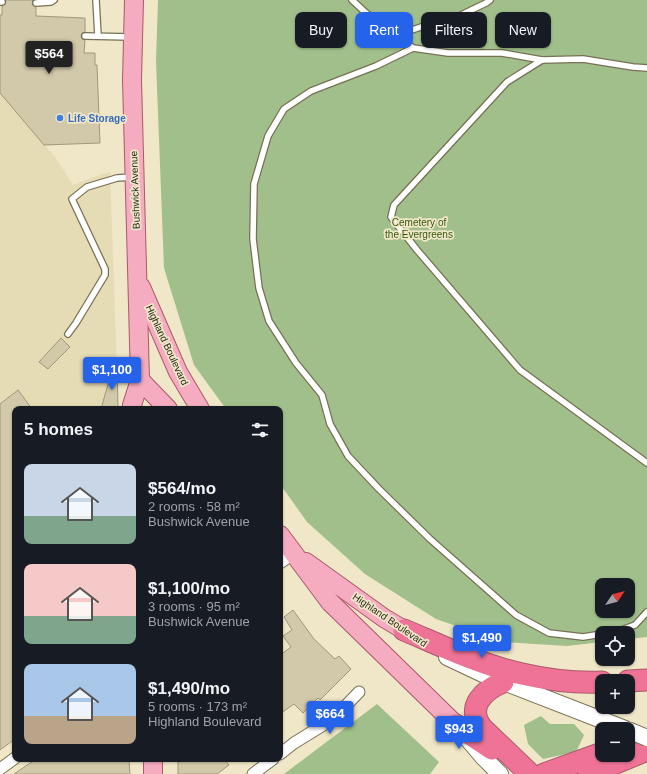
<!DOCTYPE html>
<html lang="en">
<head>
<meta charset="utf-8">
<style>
  :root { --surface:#171b24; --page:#20242c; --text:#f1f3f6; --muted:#9ea1a6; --accent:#2563eb }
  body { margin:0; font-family:Helvetica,sans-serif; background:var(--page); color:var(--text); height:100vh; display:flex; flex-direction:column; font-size:15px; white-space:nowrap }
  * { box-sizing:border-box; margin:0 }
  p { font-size:13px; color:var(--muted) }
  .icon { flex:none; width:22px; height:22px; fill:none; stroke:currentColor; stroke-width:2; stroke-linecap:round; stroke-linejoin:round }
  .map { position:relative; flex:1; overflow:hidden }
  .panel { position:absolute; left:12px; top:406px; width:271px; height:356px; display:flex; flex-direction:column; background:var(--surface); border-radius:8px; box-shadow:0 1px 3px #0004 }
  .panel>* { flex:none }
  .top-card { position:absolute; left:295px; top:12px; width:292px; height:36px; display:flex; gap:8px }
  .needle { width:26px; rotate:55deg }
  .controls { position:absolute; left:595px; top:578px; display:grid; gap:8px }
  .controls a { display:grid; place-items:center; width:40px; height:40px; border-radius:8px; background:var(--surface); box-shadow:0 1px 3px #0004; font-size:20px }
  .price { position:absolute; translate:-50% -34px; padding:0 9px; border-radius:4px; background:var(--accent); color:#fff; font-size:13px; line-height:26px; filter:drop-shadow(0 1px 2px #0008) }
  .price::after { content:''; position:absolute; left:50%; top:24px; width:12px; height:9px; margin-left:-6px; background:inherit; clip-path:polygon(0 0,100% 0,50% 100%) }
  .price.selected { background:#222; color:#fff }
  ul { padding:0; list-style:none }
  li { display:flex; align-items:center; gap:12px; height:100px; padding:0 12px }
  li span { display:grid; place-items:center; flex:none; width:112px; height:80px; border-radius:8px; color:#555 }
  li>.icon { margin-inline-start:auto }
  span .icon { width:48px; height:48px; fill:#fffc; stroke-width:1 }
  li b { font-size:17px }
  h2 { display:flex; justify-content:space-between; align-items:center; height:48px; padding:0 12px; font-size:17px }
  .pill { padding:0 14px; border-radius:8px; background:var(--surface); box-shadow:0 1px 3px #0004; font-size:14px; line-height:36px }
  .pill.selected { background:var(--accent); color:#fff }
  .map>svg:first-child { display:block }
  .built { fill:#e5dbb5 }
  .green { fill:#a0bf8b; fill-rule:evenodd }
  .building { fill:#d1c9aa; stroke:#a0987a }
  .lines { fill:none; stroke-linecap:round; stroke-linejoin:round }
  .lane-casing { stroke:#787054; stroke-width:8 }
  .street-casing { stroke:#787054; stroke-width:13 }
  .secondary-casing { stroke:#787054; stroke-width:18 }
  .primary-casing { stroke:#ab596c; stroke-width:20 }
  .highway-casing { stroke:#ab596c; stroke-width:23 }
  .lane { stroke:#fff; stroke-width:5.5 }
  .street { stroke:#fff; stroke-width:11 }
  .secondary { stroke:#fff; stroke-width:16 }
  .primary { stroke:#f5abc0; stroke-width:18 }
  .highway { stroke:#ef7396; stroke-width:21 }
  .secondary-bridge-casing { stroke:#787054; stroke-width:18; stroke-linecap:butt }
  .secondary-bridge { stroke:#fff; stroke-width:16 }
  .shop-dot { fill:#3f7fe0; stroke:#efe7c7; stroke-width:1.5 }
  .labels { text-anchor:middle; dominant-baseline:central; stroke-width:3.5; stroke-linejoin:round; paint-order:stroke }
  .shop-label { font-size:10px; font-weight:bold; fill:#366cbe; stroke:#efe7c7; text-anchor:start }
  .street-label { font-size:10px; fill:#2d2a1e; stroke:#efe7c7 }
  .park-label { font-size:10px; fill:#34580e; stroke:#efe7c7 }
</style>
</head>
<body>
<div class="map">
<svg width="647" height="774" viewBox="0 0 647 774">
  <rect width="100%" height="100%" fill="#efe7c7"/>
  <!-- built -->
  <path class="built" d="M0,93L55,157L73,185L102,174L110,172L117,370L101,409H15L0,486Z"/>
  <!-- green -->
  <g class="green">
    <path d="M158,0H647V637L628,639V633H602V642L567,646L503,642L436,619L365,574L307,522L280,484V409H226L194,365L164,268L156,61ZM602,585H628V611H602Z"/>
    <path d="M377,704L439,762L430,774H284Z"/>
    <path d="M541,716L550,724H574L584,735L576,752L543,759L528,744L524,725Z"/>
  </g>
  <!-- building -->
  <g class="building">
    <path d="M6,0H33L32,4L36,7V16L85,18V32L82,33L81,36L82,39L85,40L84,53H95V65H97L100,143L44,145L0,93V15H2V6L5,4Z"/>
    <path d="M61,338L70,347L48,369L39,362Z"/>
    <path d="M114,363H117L118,409H101Z"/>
    <path d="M18,390L32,409H15V739L0,750V404Z"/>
    <path d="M293,610L314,639L335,659L339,656L351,669L320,700L318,698L303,713L294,704L280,714V655L291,647L283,636L292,630L284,617Z"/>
    <path d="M36,759H129L130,774H14Z"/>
    <path d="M178,759H224L229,765L217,774H178Z"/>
  </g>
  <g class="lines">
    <defs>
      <g id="lane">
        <path d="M96,0L98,36"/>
        <path d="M352,0L366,13L413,48L448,53H502L542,60"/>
        <path d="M0,2H2"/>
        <path d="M36,3L51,2L54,0"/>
        <path d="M397,35L421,27L457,17L486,3L490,0"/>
        <path d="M85,36L131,37"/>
        <path d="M413,48L376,66L311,91L284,109L268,136L254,184L253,239L259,288L269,321L296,363L322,395L330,424L348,456L379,489L430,539L516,615L549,633L583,637L602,634"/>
        <path d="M647,68L633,67L583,59L542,60L507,82L394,205L391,217L417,250L520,370L647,463"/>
        <path d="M68,334L76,323L105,275V269L72,199L87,187L117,178L132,177"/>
        <path d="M613,633L635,625L647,612"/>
      </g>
      <g id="street">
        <path d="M280,563L293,554"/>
        <path d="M280,754L294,743L333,719L359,692"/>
        <path d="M0,769L15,758"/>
        <path d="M253,774L273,759"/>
      </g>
      <g id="secondary">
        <path d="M447,657L483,674L625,729"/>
        <path d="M466,737L483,757L500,774"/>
      </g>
      <g id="primary">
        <path d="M141,287L178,372L200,409"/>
        <path d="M140,380L168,409"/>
        <path d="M133,409L132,405L140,380L132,80L134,0"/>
        <path d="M280,535L330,602L456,725"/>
        <path d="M306,562L384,618L404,630"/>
        <path d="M153,759V774"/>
      </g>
      <g id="highway">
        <path d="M404,630C442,646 481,665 522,674C548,680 576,683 602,682"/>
        <path d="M628,681L647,680"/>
        <path d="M503,682C484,690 465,707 482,728L530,774"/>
        <path d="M456,725L492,749"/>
        <path d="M544,774L602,753"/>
        <path d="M589,774L647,750"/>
      </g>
    </defs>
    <!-- lane casing -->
    <use href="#lane" class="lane-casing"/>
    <!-- street casing -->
    <use href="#street" class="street-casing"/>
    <!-- secondary casing -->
    <use href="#secondary" class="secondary-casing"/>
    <!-- primary casing -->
    <use href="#primary" class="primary-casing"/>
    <!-- highway casing -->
    <use href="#highway" class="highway-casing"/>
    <!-- lane -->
    <use href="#lane" class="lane"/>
    <!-- street -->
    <use href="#street" class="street"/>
    <!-- secondary -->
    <use href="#secondary" class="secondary"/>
    <!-- primary -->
    <use href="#primary" class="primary"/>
    <!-- highway -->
    <use href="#highway" class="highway"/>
    <defs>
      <path id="secondary-bridge" d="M628,730L647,738"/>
    </defs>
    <!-- secondary-bridge casing -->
    <use href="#secondary-bridge" class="secondary-bridge-casing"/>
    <!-- secondary-bridge -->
    <use href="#secondary-bridge" class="secondary-bridge"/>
  </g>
  <!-- markers -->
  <circle class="shop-dot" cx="60" cy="118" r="4"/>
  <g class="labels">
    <!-- shop labels -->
    <g class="shop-label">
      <text x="68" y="118">Life Storage</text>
    </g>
    <!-- street labels -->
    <g class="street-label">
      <text transform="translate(135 190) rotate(-92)">Bushwick Avenue</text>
      <text transform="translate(167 345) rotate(65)">Highland Boulevard</text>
      <text transform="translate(390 620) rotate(34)">Highland Boulevard</text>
    </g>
    <!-- park labels -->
    <g class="park-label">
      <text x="419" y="222">Cemetery of<tspan x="419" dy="12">the Evergreens</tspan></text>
    </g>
  </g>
</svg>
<div class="controls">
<a><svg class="needle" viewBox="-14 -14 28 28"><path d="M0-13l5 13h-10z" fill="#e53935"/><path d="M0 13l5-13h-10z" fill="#9ea1a6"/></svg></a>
<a><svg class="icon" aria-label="locate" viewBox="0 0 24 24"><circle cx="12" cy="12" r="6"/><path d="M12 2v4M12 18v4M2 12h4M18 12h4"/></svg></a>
<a>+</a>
<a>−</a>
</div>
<b class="price selected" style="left:49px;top:75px">$564</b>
<b class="price" style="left:112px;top:391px">$1,100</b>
<b class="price" style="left:482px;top:659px">$1,490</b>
<b class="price" style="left:330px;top:735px">$664</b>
<b class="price" style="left:459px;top:750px">$943</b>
<div class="top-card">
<a class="pill">Buy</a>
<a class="pill selected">Rent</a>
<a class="pill">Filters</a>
<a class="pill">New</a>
</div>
<section class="panel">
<h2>5 homes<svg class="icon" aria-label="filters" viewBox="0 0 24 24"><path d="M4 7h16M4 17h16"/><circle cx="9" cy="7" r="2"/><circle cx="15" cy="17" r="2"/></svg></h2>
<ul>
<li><span style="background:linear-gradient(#c9d6e8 65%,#7fa58c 0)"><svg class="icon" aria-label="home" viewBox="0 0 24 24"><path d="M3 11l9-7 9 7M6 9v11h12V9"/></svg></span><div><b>$564/mo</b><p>2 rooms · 58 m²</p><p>Bushwick Avenue</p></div></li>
<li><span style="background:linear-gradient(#f6c9c9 65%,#7fa58c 0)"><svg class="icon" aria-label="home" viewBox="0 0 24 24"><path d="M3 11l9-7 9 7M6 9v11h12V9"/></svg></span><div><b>$1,100/mo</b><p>3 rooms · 95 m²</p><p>Bushwick Avenue</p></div></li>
<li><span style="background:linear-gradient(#a9c7e8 65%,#b9a48a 0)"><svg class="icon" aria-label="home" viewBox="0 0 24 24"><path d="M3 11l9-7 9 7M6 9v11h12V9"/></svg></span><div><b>$1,490/mo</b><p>5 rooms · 173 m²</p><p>Highland Boulevard</p></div></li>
</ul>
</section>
</div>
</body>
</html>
